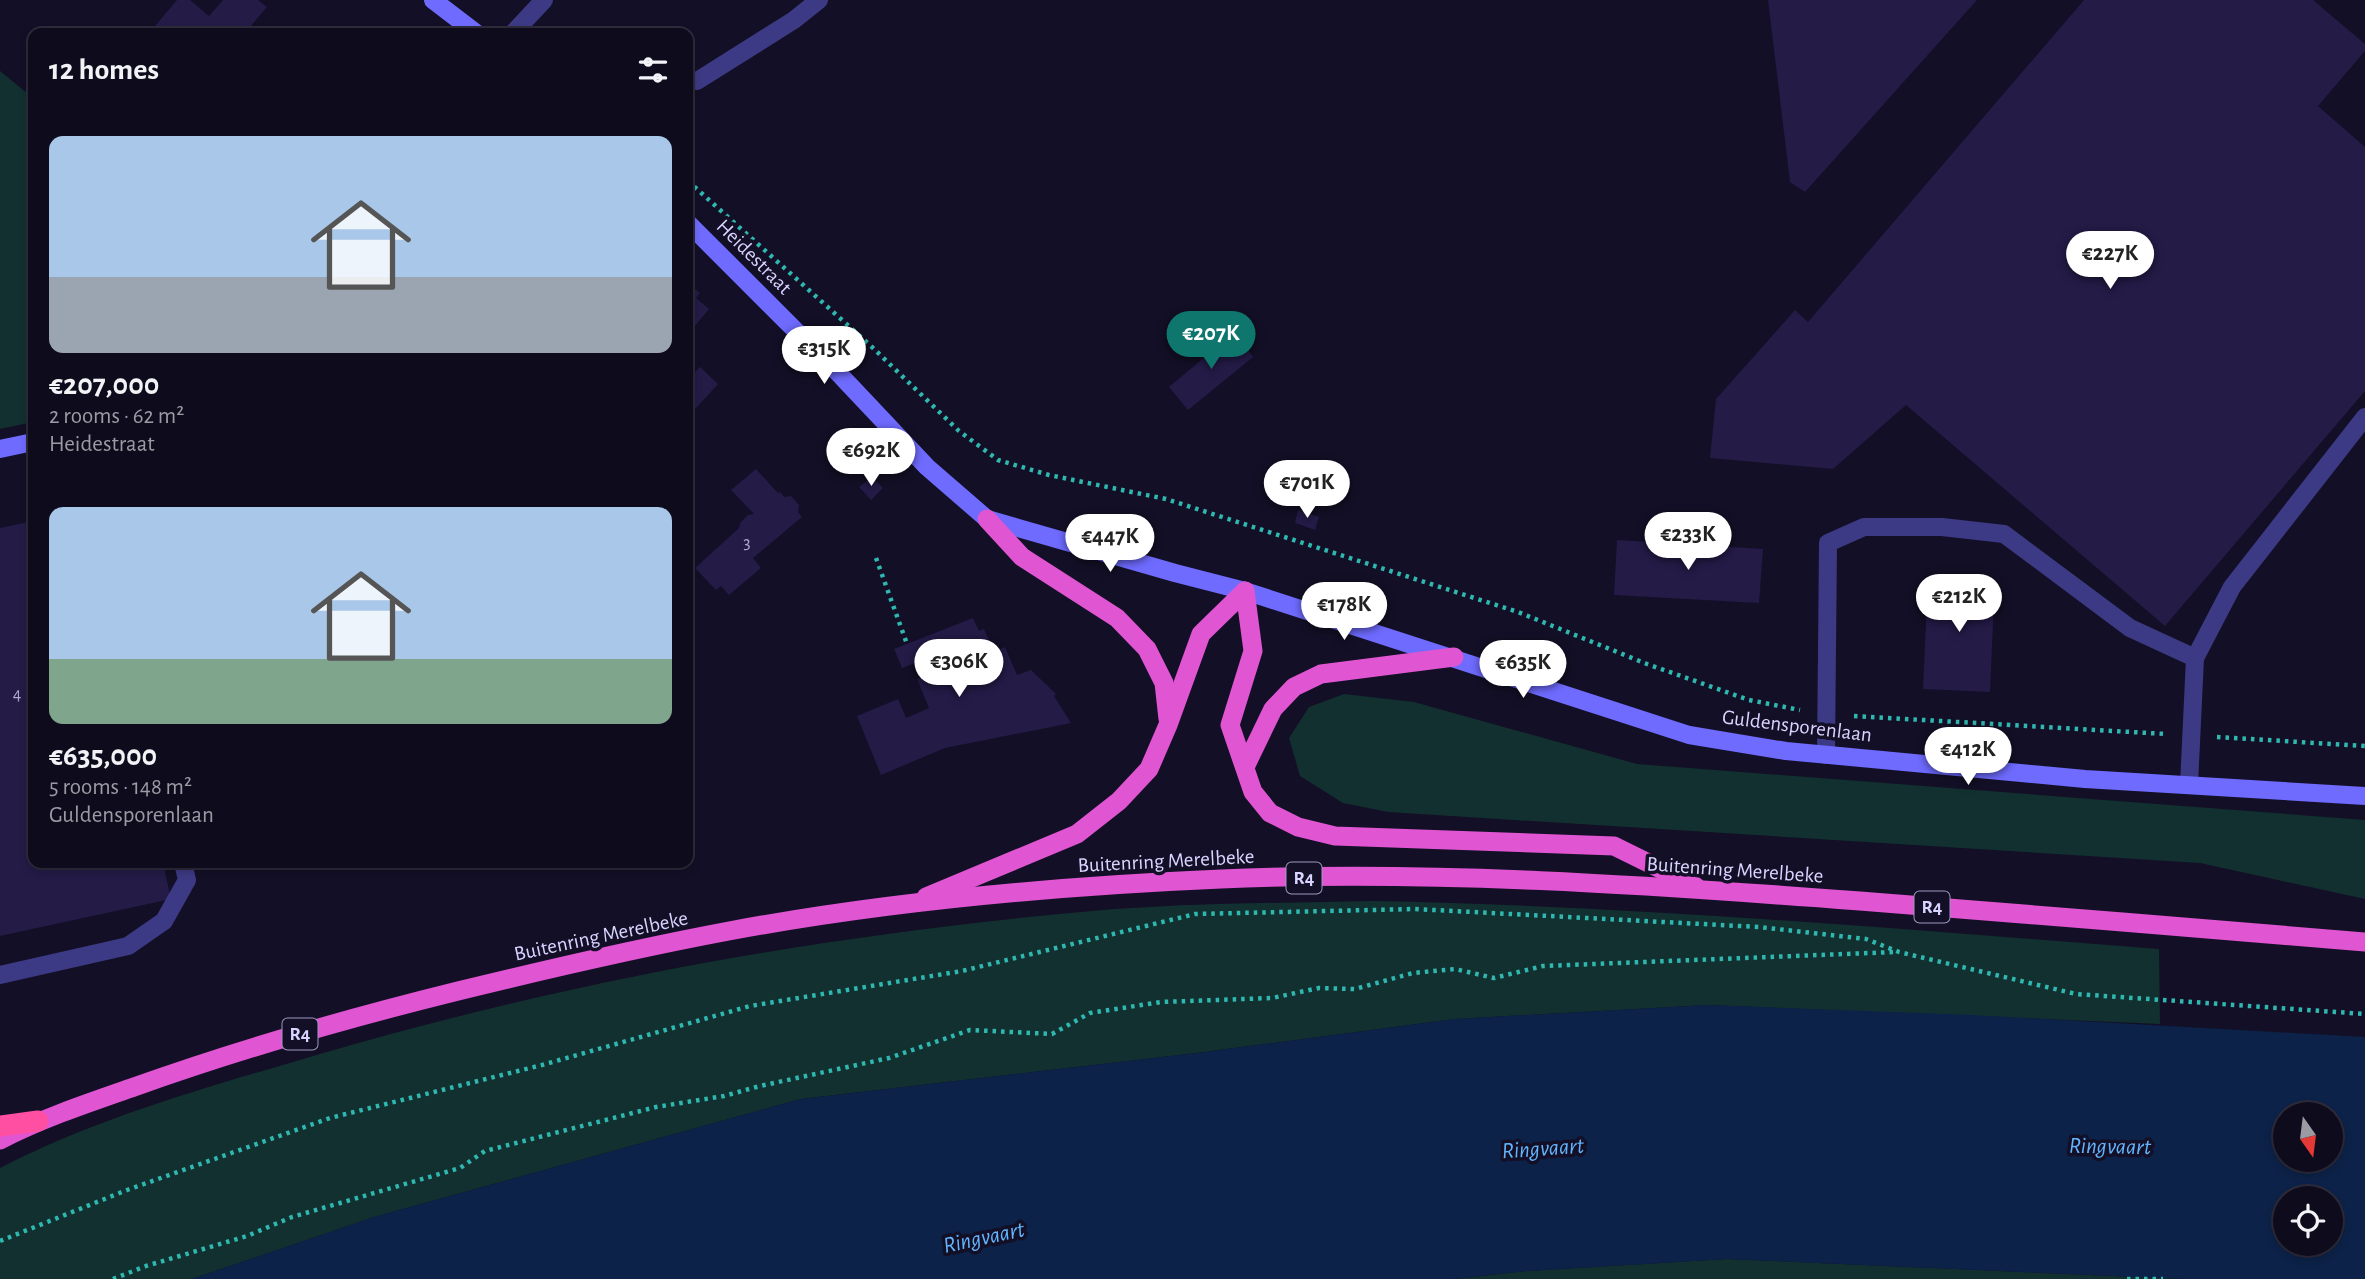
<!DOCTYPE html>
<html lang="en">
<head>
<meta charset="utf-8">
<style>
  :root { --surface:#0e0b1c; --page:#1c1929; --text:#f1f3f6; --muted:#9b9ba3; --line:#2e2b3b; --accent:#0f766e }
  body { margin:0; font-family:"Alegreya Sans",sans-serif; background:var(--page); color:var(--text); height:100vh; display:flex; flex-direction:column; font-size:26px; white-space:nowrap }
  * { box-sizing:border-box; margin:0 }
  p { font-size:23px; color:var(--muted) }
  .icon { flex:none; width:38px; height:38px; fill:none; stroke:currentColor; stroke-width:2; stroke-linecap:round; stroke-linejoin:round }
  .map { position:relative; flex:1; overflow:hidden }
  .panel { position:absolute; left:28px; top:28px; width:665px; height:840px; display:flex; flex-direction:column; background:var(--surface); border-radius:14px; box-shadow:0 4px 10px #0003,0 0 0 2px var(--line) }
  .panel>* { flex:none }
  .needle { width:46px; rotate:166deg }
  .fabs { position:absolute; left:2273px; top:1102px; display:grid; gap:14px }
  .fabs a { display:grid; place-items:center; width:70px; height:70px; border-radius:50%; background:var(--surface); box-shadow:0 4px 10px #0003,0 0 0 2px var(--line); font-size:35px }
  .price { position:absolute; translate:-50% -60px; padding:0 16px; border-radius:24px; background:#fff; color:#222; font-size:23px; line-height:46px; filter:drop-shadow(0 2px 4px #0008) }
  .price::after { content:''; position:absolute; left:50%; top:42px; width:21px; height:16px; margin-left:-10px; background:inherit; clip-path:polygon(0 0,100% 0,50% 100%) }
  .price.selected { background:var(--accent); color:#fff }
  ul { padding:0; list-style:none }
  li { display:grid; align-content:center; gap:14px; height:371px; padding:0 21px }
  li span { display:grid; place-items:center; height:217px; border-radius:14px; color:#555 }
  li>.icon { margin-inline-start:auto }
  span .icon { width:126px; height:126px; fill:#fffc; stroke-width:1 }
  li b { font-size:30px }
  h2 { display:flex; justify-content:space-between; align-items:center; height:84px; padding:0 21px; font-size:30px }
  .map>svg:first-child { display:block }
  .green { fill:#12302f }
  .water { fill:#0c2248; fill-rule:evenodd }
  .building { fill:#241b47 }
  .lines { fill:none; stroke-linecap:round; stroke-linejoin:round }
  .path { stroke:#2fb8b0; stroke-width:4.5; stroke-dasharray:3.5 5; stroke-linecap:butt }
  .service { stroke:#3d3a85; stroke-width:18 }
  .secondary { stroke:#6f6bff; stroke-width:18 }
  .trunk { stroke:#e055d1; stroke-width:19 }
  .motorway { stroke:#ff4fa3; stroke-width:21 }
  .labels { text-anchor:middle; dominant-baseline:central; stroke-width:7; stroke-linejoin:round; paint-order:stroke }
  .number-label { font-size:18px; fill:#aca6d1 }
  .shield { fill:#130f26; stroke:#9e99be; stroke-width:2 }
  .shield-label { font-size:19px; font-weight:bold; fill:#d9d4ff }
  .street-label { font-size:21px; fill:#d9d4ff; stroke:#130f26 }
  .water-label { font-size:23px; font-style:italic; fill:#62b6ff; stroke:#130f26 }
</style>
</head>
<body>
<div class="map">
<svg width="2365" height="1279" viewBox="0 0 2365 1279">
  <rect width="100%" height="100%" fill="#130f26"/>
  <!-- green -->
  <g class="green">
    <path d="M0,71L33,98V422L0,429Z"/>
    <path d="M1344,694L1414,702L1637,764L2365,820V899L2200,863L1388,812L1343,803L1300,776L1289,738L1309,707Z"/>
    <path d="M1375,901C1637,906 1898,929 2159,949L2160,1024L1708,1005L1455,1019L1197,1053L801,1099L374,1217L192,1279H0V1168C101,1116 212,1086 320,1054C573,980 830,934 1092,911C1186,903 1281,903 1375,901Z"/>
    <path d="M1727,1259L2183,1279H1455L1527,1271Z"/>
  </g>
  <!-- water -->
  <path class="water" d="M1708,1005L1972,1015L2365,1037V1279H2183L1727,1259L1527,1271L1455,1279H192L374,1217L801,1099L1197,1053L1455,1019ZM2286,1115H2331V1160H2286ZM2286,1199H2331V1244H2286Z"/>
  <!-- building -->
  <g class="building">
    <path d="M177,0H190L209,16L223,0H258L267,7L245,33H149Z"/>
    <path d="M1768,0H1977L1805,192L1790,182Z"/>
    <path d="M2084,0H2313L2365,44V51L2318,106L2365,147V391L2165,626L1906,405L1833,469L1710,458L1716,399L1795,310L1808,322Z"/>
    <path d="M688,283L700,293L696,298L709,309L693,328L688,324Z"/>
    <path d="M1235,332L1253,357L1188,410L1169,387Z"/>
    <path d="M700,367L718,384L688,417V379Z"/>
    <path d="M756,469L778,493L780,492L784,497L791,496L799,505L798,512L802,517L753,558L761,568L729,595L721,586L716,590L695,568L739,528L740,523L748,515L754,514L731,490Z"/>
    <path d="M872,477L883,488L871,500L859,487Z"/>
    <path d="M1298,510L1319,517L1315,530L1295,523Z"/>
    <path d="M33,521V863H163L171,899L0,936V528Z"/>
    <path d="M1617,540L1763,549L1759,603L1614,595Z"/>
    <path d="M1928,577L1995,579L1990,692L1923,689Z"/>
    <path d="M973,618L979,631L984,629L994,652L1005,647L1017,675L1031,670L1056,694L1054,696L1071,723L945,748L881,775L857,716L898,699L906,718L929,708L917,679L923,677L917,662L902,668L894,649Z"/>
  </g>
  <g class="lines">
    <!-- path -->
    <g class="path">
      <path d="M688,181L872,347L959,431L998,460L1049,475L1166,499L1518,612L1647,664L1749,700L1800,710"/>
      <path d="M876,558L907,644"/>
      <path d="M1854,716L2166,734"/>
      <path d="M2217,737L2365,746"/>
      <path d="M0,1241L127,1190L330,1118L542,1065L750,1006L962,971L1195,914L1415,909L1759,927L1866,939L1899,952L2076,994L2365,1014"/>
      <path d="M113,1279L146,1266L247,1236L292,1217L460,1168L485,1151L656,1107L724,1096L760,1086L889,1058L970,1030L1052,1034L1090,1013L1161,1002L1272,998L1319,988L1355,989L1413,973L1455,969L1494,978L1543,966L1895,952"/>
      <path d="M2127,1279H2163"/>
    </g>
    <!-- service -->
    <g class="service">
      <path d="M513,33L544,0"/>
      <path d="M697,81L794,20L819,0"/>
      <path d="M1826,755L1828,543L1864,527H1942L2004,534L2130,628L2195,658"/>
      <path d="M2189,785L2195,658L2232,587L2365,417"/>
      <path d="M0,975L128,946L164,921L187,880L183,863"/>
    </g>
    <!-- secondary -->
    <g class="secondary">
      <path d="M433,0L476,33"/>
      <path d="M688,223L842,377L927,467L987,519L1175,573L1245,591L1689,735L1786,751L2085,779L2365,796"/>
      <path d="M0,449L33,442"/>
    </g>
    <!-- trunk -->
    <g class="trunk">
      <path d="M987,519L1022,557L1117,618L1147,649L1164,683L1168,719"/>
      <path d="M1245,591L1253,651L1230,725L1253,792L1270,813L1298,827L1335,836L1614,846L1695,886"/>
      <path d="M1245,767L1273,709L1294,687L1321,674L1454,657"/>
      <path d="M926,897L1077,834L1119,801L1149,769L1168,725L1201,634L1245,591"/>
      <path d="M0,1140C43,1118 88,1103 134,1087C240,1049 349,1018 458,991C548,969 638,948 729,931C889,901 1059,886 1221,879C1434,870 1647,885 1860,901C2028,914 2197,928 2365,942"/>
    </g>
    <!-- motorway -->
    <path class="motorway" d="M0,1126L38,1121"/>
  </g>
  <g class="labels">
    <!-- number labels -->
    <g class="number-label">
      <text x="747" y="543">3</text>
      <text x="17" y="695">4</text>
    </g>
    <!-- shield labels -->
    <g class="shield">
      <rect x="1286.5" y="862.5" width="35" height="31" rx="5"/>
      <rect x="1914.5" y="891.5" width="35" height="31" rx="5"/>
      <rect x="282.5" y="1018.5" width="35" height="31" rx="5"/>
    </g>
    <g class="shield-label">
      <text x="1304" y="878">R4</text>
      <text x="1932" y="907">R4</text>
      <text x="300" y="1034">R4</text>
    </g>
    <!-- street labels -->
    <g class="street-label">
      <text transform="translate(754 257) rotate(45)">Heidestraat</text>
      <text transform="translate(1797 726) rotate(7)">Guldensporenlaan</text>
      <text transform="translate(1166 861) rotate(-3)">Buitenring Merelbeke</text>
      <text transform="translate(1735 870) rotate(4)">Buitenring Merelbeke</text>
      <text transform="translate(601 936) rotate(-12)">Buitenring Merelbeke</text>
    </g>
    <!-- water labels -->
    <g class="water-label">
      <text transform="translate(2110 1147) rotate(1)">Ringvaart</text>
      <text transform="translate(1543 1149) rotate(-4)">Ringvaart</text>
      <text transform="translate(984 1238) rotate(-12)">Ringvaart</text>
    </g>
  </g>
</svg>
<div class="fabs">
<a><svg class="needle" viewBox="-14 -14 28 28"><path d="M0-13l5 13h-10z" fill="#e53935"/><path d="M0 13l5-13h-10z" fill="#9b9ba3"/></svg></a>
<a><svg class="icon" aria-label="locate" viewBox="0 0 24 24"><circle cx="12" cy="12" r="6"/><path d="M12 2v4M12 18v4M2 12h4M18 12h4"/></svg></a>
</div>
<b class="price" style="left:2110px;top:291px">€227K</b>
<b class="price selected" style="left:1211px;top:371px">€207K</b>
<b class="price" style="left:824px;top:386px">€315K</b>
<b class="price" style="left:871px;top:488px">€692K</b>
<b class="price" style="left:1307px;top:520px">€701K</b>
<b class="price" style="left:1688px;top:572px">€233K</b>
<b class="price" style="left:1110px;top:574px">€447K</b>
<b class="price" style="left:1959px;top:634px">€212K</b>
<b class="price" style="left:1344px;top:642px">€178K</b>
<b class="price" style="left:959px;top:699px">€306K</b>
<b class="price" style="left:1523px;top:700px">€635K</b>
<b class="price" style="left:1968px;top:787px">€412K</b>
<section class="panel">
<h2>12 homes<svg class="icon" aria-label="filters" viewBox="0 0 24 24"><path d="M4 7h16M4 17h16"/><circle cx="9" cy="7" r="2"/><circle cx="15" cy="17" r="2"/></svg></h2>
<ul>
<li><span style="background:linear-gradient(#a9c7e8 65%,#9aa5b1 0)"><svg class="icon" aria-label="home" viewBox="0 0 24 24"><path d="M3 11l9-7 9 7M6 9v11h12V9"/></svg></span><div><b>€207,000</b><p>2 rooms · 62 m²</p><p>Heidestraat</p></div></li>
<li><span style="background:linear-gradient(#a9c7e8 70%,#7fa58c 0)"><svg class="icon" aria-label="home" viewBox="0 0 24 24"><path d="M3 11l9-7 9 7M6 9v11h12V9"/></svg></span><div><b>€635,000</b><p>5 rooms · 148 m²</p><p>Guldensporenlaan</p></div></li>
</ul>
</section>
</div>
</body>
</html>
